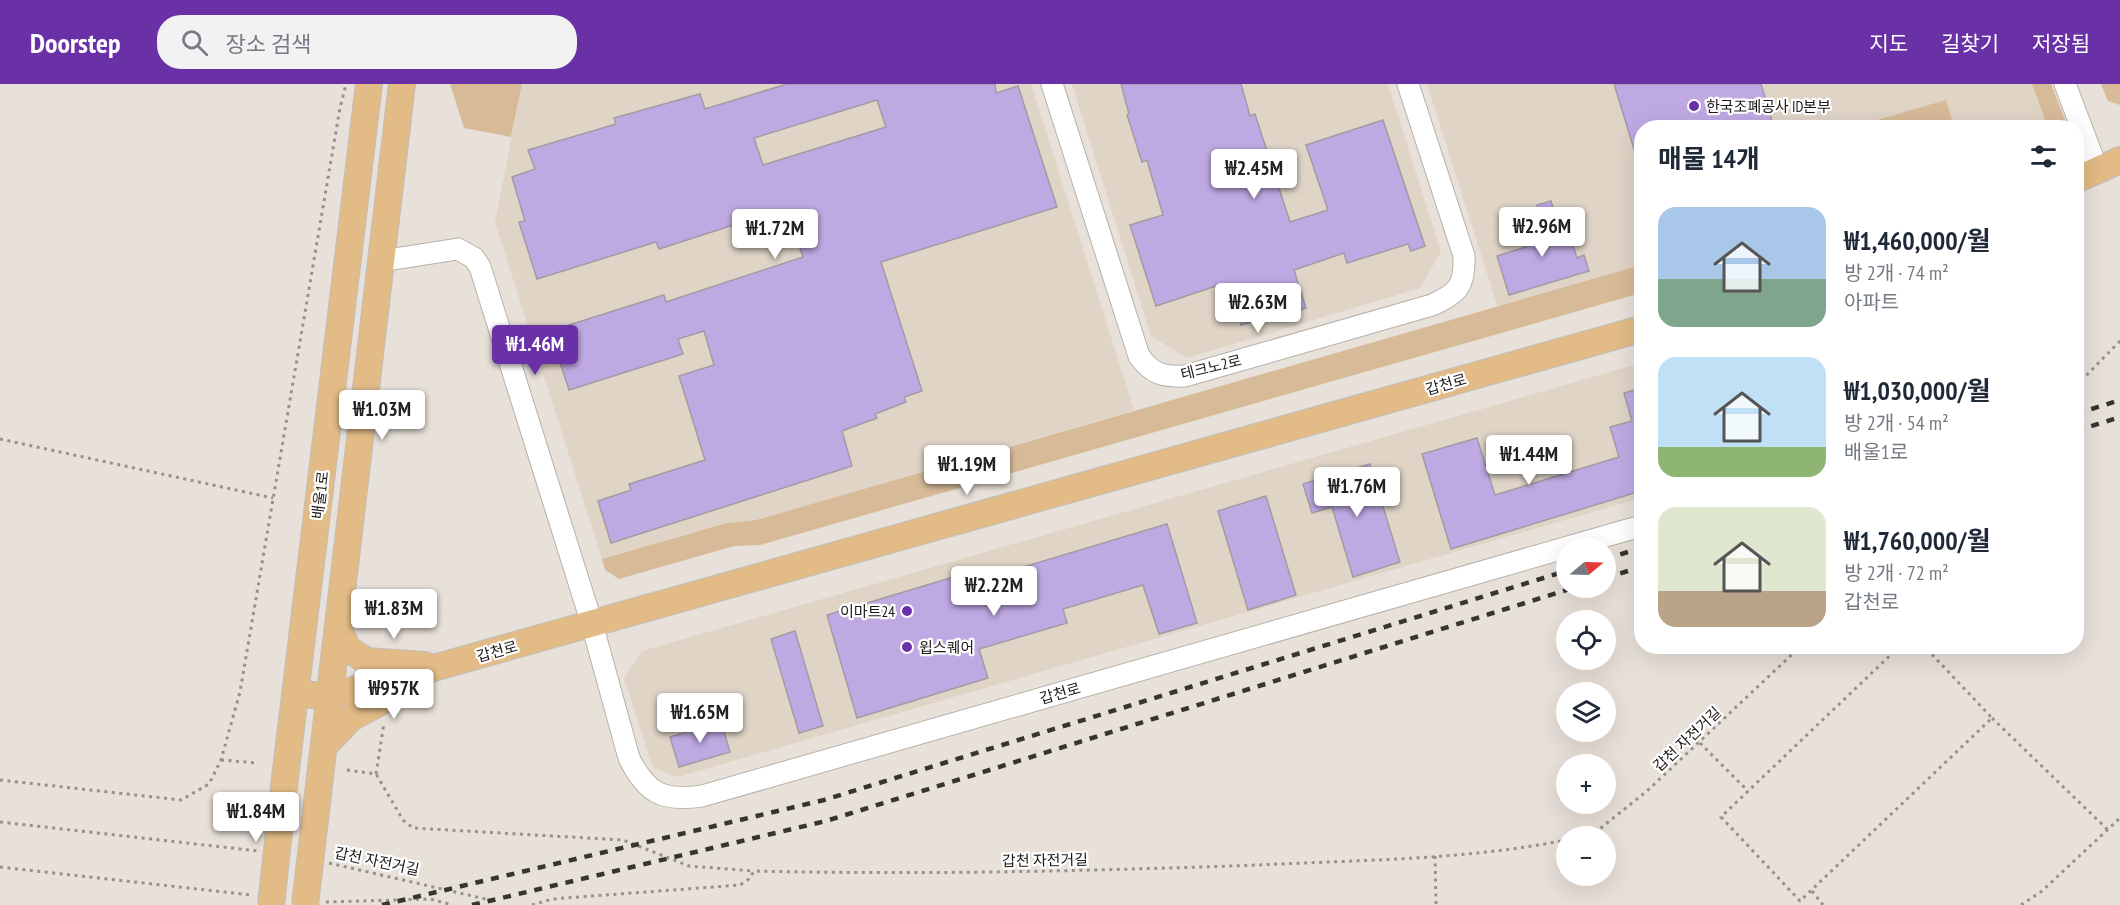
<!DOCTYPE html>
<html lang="ko">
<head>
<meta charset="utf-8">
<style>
  :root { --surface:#fff; --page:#f2f2f3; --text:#1f2937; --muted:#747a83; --accent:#6a31a7 }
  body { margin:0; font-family:"PT Sans Narrow","Noto Sans KR",sans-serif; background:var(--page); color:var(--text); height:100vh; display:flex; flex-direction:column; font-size:22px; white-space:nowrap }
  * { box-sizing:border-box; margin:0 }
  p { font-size:20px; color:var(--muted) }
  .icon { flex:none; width:33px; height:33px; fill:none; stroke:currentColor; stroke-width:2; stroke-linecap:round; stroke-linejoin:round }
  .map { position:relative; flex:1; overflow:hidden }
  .drawer { position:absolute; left:1634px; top:36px; width:450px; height:534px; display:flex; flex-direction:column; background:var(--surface); border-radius:24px; box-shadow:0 6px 24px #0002 }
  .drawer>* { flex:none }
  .needle { width:39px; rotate:71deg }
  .tools { position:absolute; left:1556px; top:454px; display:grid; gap:12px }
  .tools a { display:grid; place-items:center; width:60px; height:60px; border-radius:50%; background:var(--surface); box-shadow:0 6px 24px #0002; font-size:30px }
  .price { position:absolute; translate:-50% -51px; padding:0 14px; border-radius:6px; background:#fff; color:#222; font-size:20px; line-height:39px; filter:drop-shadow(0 2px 3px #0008) }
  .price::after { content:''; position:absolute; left:50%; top:36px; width:18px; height:14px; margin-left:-9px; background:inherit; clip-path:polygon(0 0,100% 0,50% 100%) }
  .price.selected { background:var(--accent); color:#fff }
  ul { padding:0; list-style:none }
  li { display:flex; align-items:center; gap:18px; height:150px; padding:0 24px }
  li span { display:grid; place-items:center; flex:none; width:168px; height:120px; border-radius:18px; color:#555 }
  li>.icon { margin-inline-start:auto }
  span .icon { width:72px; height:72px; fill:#fffc; stroke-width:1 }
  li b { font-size:26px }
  h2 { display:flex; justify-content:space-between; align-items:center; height:72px; padding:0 24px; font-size:26px }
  header { display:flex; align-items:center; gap:36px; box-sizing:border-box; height:84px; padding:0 30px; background:var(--accent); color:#fff }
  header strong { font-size:28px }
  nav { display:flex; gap:33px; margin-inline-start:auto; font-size:21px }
  .search { width:420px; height:54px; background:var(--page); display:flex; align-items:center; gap:15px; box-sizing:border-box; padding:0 21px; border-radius:24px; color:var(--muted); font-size:22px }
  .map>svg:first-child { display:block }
  .built { fill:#dfd4c6 }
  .green { fill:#d7ba98 }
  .building { fill:#bfa9e3; stroke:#9f9ca4; stroke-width:1.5; fill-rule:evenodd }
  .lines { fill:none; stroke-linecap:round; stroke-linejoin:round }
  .minor-casing { stroke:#b7b1aa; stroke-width:23 }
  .major-casing { stroke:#bfbfbe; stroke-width:28 }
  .path { stroke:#96918c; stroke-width:3; stroke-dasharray:3 4.5; stroke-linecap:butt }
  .minor { stroke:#fff; stroke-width:21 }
  .major { stroke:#e2bb86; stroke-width:26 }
  .rail { stroke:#373431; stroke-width:4.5; stroke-dasharray:8 8; stroke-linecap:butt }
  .major-bridge-casing { stroke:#bfbfbe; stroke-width:28; stroke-linecap:butt }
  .major-bridge { stroke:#e2bb86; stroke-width:26 }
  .poi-dot { fill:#6a31a7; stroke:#fff; stroke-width:2 }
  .labels { text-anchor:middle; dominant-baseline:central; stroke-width:4.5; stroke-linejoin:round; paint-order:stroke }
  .poi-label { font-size:15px; fill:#1c1917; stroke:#fff; text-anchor:start }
  .street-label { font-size:15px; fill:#1c1917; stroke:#fff }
</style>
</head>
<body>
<header>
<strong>Doorstep</strong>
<div class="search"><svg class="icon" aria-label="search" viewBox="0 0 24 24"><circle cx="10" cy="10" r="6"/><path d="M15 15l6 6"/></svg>장소 검색</div>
<nav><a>지도</a><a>길찾기</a><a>저장됨</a></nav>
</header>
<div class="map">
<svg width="2120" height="821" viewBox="0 0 2120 821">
  <rect width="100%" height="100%" fill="#e8e1da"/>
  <!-- built -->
  <g class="built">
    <path d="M522,0H1031L1134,326L756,436L727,439L602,475L495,138Z"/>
    <path d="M1072,0H1388L1441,168L1420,204L1187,274L1151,252Z"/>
    <path d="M1427,0H2032L2046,35L2025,44H1641V181L1498,224Z"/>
    <path d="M1641,279V414L678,693L653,684L624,594L642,567Z"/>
  </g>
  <!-- green -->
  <g class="green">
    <path d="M450,0H522L511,53L464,44Z"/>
    <path d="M2032,0H2051L2066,38L2063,43H2025L2045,35Z"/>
    <path d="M2101,0H2120V21L2108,17Z"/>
    <path d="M1946,16L1954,43H1861L1860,41Z"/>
    <path d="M1641,181V209L760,461L734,462L619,495L605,486L602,475L727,439L756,436Z"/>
  </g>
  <!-- building -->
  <g class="building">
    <path d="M787,0H995L996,9L1018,2L1057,123L881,178L922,307L904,313L906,318L875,330L877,334L842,347L852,382L611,459L598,417L631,406L629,400L705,376L679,292L714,281L704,247L678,255L683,270L569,306L550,247L664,211L666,218L803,173L794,147L760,158L752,135L659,165L656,158L537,195L519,138L525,137L512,93L535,85L528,66L616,40L614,34L700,10L705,25ZM877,16L886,43L763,81L754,54Z"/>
    <path d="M1121,0H1241L1250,32L1255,30L1290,138L1328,126L1306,61L1383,36L1425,162L1411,167L1408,160L1347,179L1344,169L1294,186L1306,224L1278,234L1277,230L1241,241L1231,209L1219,213L1216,202L1156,222L1130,141L1163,131L1147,76L1142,78L1127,31L1129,30Z"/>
    <path d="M1614,0H1761L1774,44H1641V77L1638,78Z"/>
    <path d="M1551,117L1562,152L1569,150L1577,174L1584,171L1589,187L1509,211L1497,172L1548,156L1537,121Z"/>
    <path d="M1641,304V407L1451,465L1422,370L1477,354L1495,411L1619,373L1610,343L1632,337L1624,309Z"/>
    <path d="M1370,380L1400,478L1353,493L1332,423L1312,429L1303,400Z"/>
    <path d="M1266,412L1296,511L1248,526L1218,427Z"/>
    <path d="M1167,440L1197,539L1159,550L1143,501L1063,525L1067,539L979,565L988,594L857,634L827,531L957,492L960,502Z"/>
    <path d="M795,547L823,642L799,649L771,555Z"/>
    <path d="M721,638L730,668L679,683L670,653Z"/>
  </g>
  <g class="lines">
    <defs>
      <g id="minor">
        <path d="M1052,0L1139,272C1152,290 1163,293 1185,292L1432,221C1459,209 1465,201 1464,172L1408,0"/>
        <path d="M2065,0L2098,87"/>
        <path d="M381,177L458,165L474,174L480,183L592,540L629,674C646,709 663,718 702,712L1641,442"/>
      </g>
      <g id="major">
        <path d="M2076,96L2120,76"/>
        <path d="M338,544L348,565L367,577L425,581"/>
        <path d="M296,610L330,612L437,583L1641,245"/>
        <path d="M324,662L351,634L418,598"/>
        <path d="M284,702L369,0"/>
        <path d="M318,710L402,0"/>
      </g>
    </defs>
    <!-- minor casing -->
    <use href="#minor" class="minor-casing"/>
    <!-- major casing -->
    <use href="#major" class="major-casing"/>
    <!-- path -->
    <g class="path">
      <path d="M2076,302L2120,257"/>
      <path d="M0,355L273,414"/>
      <path d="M1900,562L1721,733L1800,817L1992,634L1924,562"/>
      <path d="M1992,634L2108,746"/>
      <path d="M1700,659L1748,707"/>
      <path d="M221,676L258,679"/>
      <path d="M347,686L376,690L403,736L413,744L623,756L689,782L754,787"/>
      <path d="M376,690L384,639"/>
      <path d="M0,696L181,716L209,700L221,676L240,608L340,24L346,0"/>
      <path d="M0,738L258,767"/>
      <path d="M1580,753L1597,747L1647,707L1801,562"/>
      <path d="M1435,772L1436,821"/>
      <path d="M329,779L490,816L494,821"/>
      <path d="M0,783L251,811"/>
      <path d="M1812,807L1823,821"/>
      <path d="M326,818L430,815L453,821"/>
      <path d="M532,821L552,815L740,801L749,795L754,787C922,791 1090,787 1258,781C1360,776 1465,776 1566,756"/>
      <path d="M2021,821L2042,807L2120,734"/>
    </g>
    <!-- minor -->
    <use href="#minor" class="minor"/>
    <!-- major -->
    <use href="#major" class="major"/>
    <!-- rail -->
    <g class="rail">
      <path d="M2076,330L2120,316"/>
      <path d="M2076,347L2120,333"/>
      <path d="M1605,475L1641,464"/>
      <path d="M1605,494L1641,483"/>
      <path d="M382,821L824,716L1566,487"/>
      <path d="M472,821L826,737L1573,504"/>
    </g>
    <defs>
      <g id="major-bridge">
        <path d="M271,821L284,702"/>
        <path d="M305,821L318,710"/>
      </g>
    </defs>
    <!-- major-bridge casing -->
    <use href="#major-bridge" class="major-bridge-casing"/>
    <!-- major-bridge -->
    <use href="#major-bridge" class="major-bridge"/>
  </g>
  <!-- markers -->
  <g class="poi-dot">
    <circle cx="1694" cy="22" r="6"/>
    <circle cx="907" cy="527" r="6"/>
    <circle cx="907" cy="563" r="6"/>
  </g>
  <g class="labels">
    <!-- poi labels -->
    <g class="poi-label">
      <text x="1706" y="22">한국조폐공사 ID본부</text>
      <text x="895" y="527" text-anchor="end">이마트24</text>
      <text x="919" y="563">윕스퀘어</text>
    </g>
    <!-- street labels -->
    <g class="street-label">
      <text transform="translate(1211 283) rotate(-14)">테크노2로</text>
      <text transform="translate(1446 300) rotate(-16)">갑천로</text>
      <text transform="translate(320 411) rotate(-83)">배울1로</text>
      <text transform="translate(497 567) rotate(-16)">갑천로</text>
      <text transform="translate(1060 609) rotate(-16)">갑천로</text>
      <text transform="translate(1687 655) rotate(-43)">갑천 자전거길</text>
      <text transform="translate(1045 776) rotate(-1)">갑천 자전거길</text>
      <text transform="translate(377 777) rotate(12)">갑천 자전거길</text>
    </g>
  </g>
</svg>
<div class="tools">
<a><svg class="needle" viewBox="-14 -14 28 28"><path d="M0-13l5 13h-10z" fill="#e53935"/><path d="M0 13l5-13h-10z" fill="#747a83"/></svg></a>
<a><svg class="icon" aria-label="locate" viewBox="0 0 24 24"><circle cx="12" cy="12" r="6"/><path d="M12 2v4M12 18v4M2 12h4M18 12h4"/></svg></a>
<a><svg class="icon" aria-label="layers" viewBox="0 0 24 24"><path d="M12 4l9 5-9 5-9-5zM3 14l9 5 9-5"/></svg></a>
<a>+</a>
<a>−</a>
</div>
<b class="price" style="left:1254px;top:116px">₩2.45M</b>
<b class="price" style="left:1542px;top:174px">₩2.96M</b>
<b class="price" style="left:775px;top:176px">₩1.72M</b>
<b class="price" style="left:1258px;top:250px">₩2.63M</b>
<b class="price selected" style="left:535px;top:292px">₩1.46M</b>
<b class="price" style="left:382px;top:357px">₩1.03M</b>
<b class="price" style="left:1529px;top:402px">₩1.44M</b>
<b class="price" style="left:967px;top:412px">₩1.19M</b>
<b class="price" style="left:1357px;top:434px">₩1.76M</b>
<b class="price" style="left:994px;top:533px">₩2.22M</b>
<b class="price" style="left:394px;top:556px">₩1.83M</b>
<b class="price" style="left:394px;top:636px">₩957K</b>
<b class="price" style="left:700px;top:660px">₩1.65M</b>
<b class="price" style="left:256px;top:759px">₩1.84M</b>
<section class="drawer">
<h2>매물 14개<svg class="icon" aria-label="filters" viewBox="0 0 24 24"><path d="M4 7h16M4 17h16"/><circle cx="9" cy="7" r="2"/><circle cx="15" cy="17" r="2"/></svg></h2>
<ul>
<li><span style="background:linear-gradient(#a9c7e8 60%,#7fa58c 0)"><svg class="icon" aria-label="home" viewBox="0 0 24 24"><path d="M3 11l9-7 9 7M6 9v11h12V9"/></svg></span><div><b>₩1,460,000/월</b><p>방 2개 · 74 m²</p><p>아파트</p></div></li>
<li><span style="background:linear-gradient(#bfe0f5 75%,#8fb573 0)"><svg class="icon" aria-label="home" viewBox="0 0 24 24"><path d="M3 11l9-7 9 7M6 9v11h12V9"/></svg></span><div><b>₩1,030,000/월</b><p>방 2개 · 54 m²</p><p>배울1로</p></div></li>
<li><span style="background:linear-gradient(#dfe7d0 70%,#b9a48a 0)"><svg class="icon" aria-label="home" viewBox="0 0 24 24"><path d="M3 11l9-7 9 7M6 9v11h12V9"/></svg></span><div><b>₩1,760,000/월</b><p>방 2개 · 72 m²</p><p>갑천로</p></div></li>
</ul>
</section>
</div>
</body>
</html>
